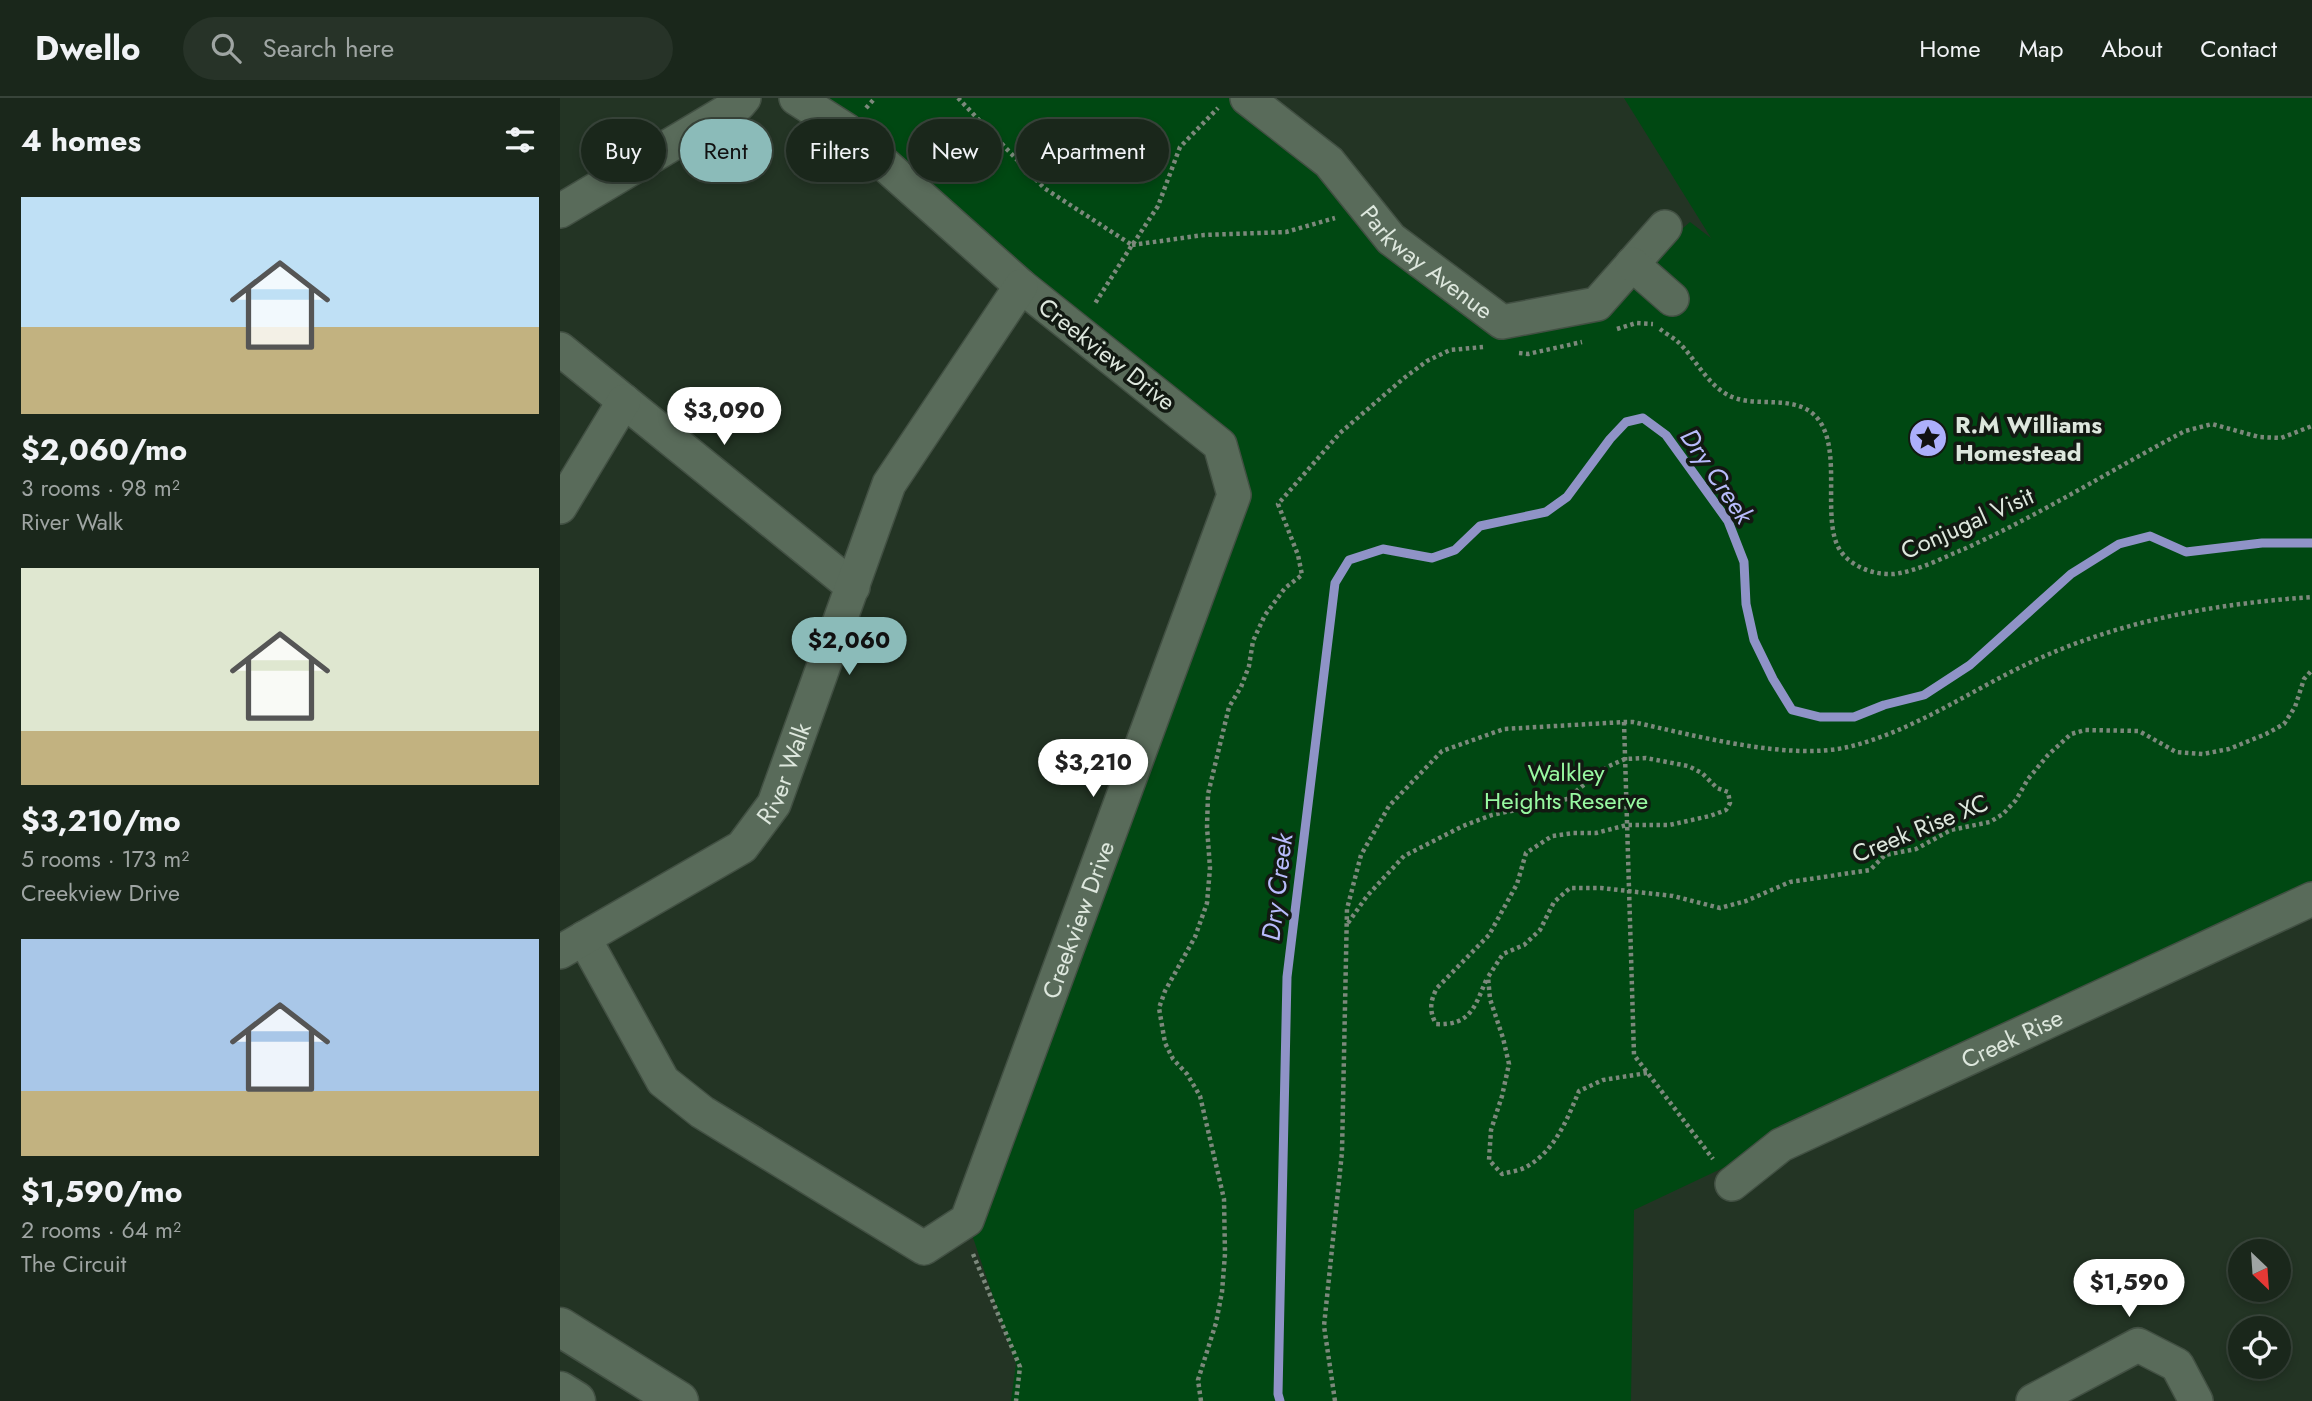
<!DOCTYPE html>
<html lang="en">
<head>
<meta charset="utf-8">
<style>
  :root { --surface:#1a271b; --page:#273328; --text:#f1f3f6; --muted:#9fa5a3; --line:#38443a; --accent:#8bbbb9 }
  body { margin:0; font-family:Jost,sans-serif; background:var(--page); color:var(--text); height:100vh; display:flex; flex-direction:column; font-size:26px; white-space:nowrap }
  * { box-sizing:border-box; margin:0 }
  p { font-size:23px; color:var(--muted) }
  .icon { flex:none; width:38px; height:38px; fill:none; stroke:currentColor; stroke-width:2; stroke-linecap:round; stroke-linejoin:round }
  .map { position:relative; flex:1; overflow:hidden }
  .drawer { display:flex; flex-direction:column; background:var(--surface); width:560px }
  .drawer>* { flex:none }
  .hud { position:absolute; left:21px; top:21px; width:665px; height:63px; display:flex; gap:14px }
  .needle { width:46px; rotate:155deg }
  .buttons { position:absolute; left:1668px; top:1141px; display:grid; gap:14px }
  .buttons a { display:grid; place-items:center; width:63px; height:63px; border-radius:50%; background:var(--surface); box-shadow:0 4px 10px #0003,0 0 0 2px var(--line); font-size:35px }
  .price { position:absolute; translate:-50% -60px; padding:0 16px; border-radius:24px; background:#fff; color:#222; font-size:23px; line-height:46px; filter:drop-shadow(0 2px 4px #0008) }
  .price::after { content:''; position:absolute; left:50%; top:42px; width:21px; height:16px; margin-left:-10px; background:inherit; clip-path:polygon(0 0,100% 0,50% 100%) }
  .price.current { background:var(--accent); color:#111 }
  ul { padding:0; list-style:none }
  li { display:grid; align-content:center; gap:14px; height:371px; padding:0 21px }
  li span { display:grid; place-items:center; height:217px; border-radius:0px; color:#555 }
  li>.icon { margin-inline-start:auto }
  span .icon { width:126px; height:126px; fill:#fffc; stroke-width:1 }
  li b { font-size:30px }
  h2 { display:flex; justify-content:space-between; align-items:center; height:84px; padding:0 21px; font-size:30px }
  .pill { padding:0 24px; border-radius:32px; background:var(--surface); box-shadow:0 4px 10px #0003,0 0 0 2px var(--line); font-size:24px; line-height:63px }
  .pill.current { background:var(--accent); color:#111 }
  header { display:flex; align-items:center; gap:42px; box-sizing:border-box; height:98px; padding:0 35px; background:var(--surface); border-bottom:2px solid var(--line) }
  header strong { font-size:33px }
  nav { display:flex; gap:38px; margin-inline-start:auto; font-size:24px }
  .search { width:490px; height:63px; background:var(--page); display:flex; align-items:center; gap:18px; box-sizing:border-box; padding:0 24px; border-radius:38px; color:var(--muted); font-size:26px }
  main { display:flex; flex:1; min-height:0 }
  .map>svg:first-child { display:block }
  .green { fill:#004812 }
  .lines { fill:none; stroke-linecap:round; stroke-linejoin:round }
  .stream { stroke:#8f93c7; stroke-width:9 }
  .minor-casing { stroke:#425043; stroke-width:36 }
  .secondary-casing { stroke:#425043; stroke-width:41 }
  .path { stroke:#7c897c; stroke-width:4.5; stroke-dasharray:3.5 3.5; stroke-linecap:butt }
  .minor { stroke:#596b5a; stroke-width:33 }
  .secondary { stroke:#596b5a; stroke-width:38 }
  .labels { text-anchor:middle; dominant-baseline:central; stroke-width:7; stroke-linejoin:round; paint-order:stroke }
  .street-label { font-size:24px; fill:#dde7dd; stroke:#121912 }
  .poi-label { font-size:24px; font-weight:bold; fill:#dde7dd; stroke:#121912; text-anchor:start }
  .park-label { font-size:24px; fill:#98f9a1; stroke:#121912 }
  .water-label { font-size:26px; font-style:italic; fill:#b8bbfb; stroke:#121912 }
</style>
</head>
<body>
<header>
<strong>Dwello</strong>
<div class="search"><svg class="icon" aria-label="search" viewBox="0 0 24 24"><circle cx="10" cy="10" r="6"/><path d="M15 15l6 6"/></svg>Search here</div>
<nav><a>Home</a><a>Map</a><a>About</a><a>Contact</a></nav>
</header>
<main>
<section class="drawer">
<h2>4 homes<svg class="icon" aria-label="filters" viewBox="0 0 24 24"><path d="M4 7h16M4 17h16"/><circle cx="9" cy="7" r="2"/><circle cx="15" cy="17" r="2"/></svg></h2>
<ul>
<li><span style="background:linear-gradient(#bfe0f5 60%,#c2b280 0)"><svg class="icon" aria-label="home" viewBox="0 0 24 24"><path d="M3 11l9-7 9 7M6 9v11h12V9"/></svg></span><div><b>$2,060/mo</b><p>3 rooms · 98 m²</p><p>River Walk</p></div></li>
<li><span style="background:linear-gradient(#dfe7d0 75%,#c2b280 0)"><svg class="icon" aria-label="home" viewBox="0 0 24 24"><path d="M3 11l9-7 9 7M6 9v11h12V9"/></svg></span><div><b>$3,210/mo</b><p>5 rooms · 173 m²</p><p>Creekview Drive</p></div></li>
<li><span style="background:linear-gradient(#a9c7e8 70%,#c2b280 0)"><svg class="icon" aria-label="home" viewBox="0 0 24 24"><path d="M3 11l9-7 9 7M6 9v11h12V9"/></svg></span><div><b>$1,590/mo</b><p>2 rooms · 64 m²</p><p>The Circuit</p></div></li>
</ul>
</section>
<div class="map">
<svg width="1752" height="1303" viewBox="0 0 1752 1303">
  <rect width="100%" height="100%" fill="#233424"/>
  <!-- green -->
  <path class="green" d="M229,0H687L942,224L1037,206L1130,124L1151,140L1064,0H1752V791L1074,1112L1071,1303H451L456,1266L407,1122L674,397L660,347Z"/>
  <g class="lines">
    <!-- stream -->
    <path class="stream" d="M720,1303L718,1296L727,879L775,485L789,462L823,451L872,460L895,452L920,428L986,414L1007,399L1050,341L1066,324L1083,320L1106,337L1168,423L1184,464L1186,506L1194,542L1213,581L1232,612L1260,619H1294L1324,607L1364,597L1410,567L1511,476L1559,446L1590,438L1626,454L1702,445H1752"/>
    <defs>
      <g id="minor">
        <path id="s1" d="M687,0L769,64L831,141L942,224L1037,206L1105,129"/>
        <path d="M0,113L179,6L184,0"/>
        <path d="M1072,166L1112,201"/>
        <path d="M0,251L293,489"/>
        <path d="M0,409L64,303"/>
        <path id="s2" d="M24,840L103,983L142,1014L364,1150L407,1122L674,397L660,347L461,188L286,32L236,0"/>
        <path id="s3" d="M0,854L182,749L214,706L329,386L461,188"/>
        <path id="s4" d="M1172,1086L1221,1047L1752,801"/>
        <path d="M1473,1303L1578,1247L1617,1267L1636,1303"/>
      </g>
      <g id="secondary">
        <path d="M0,1229L119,1303"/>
        <path d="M0,1293L16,1303"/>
      </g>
    </defs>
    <!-- minor casing -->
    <use href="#minor" class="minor-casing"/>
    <!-- secondary casing -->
    <use href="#secondary" class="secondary-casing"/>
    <!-- path -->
    <g class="path">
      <path d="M398,0L484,90L572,147L534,207"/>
      <path d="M306,10L315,0"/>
      <path d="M573,146L598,108L620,49L658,10"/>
      <path d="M572,147L644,137L726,134L775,120"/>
      <path d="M1057,231L1076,225L1093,226"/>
      <path d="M1100,231C1105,235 1112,239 1117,243C1137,261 1149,293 1178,301C1203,308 1239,297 1258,321C1284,354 1259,426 1282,455C1294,470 1315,477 1334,476C1358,473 1382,460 1404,451C1480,417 1551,372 1625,333L1652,326L1699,339L1721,340L1752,328"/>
      <path d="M959,255L968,256L1022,244"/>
      <path d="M1064,624L1074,957L1153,1061"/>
      <path d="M788,825L807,798L844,758L903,728L932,717L1007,701L1033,679L1049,668L1065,661L1086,660L1128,668L1142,675L1157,690L1168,694L1170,705L1166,712L1150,718L1109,727H1067L1036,735H1013L992,738L966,755L957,786L929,837L877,890C870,903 869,913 876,926C911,928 915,908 927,880"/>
      <path d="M1087,975L1043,982L1019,993C1007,1022 994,1055 964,1070C957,1073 949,1074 942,1076L929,1062L931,1032L942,998L949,966L943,940L930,901L928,879L943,856L964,847L980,832L994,804L1010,790H1041L1113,798L1160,810L1186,803L1230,784L1310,772L1325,757L1356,751L1391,732L1430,724L1443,716L1456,702L1468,681L1488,657L1511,636L1525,632L1579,633L1616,654L1643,656L1669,651L1706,636L1724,626L1735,609L1744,581L1752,572"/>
      <path d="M413,1156L460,1269L456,1303"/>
      <path d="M641,1303L638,1282L656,1225L662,1194L665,1156L664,1101L640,998L627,976L613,961L605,945L599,910L605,893L635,839L647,805L650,770L647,729L648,696L669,609L681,589L689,568L693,543L705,517L725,490L742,477L738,457L718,406L780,335L844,280L867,263L890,252L923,249"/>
      <path d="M775,1303L764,1228L782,1054L787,811L801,757L829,708L882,653L944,631L1064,624H1073C1133,637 1228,663 1288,649C1351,634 1407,595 1465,567C1557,523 1652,506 1752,499"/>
    </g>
    <!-- minor -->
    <use href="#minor" class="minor"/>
    <!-- secondary -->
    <use href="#secondary" class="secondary"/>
  </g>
  <!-- icons -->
  <defs>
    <symbol id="sight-disc" viewBox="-11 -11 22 22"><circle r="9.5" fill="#acaffb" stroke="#121912"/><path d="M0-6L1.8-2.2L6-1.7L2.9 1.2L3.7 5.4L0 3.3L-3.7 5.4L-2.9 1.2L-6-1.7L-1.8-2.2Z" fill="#111"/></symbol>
  </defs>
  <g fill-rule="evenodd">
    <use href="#sight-disc" x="1346" y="318" width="44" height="44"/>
  </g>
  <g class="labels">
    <!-- street labels -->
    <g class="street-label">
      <text stroke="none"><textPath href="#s1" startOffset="245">Parkway Avenue</textPath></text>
      <text transform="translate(547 256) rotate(38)">Creekview Drive</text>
      <text transform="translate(1407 425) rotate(-24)">Conjugal Visit</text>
      <text stroke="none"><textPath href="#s3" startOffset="296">River Walk</textPath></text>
      <text transform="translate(1360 730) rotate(-22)">Creek Rise XC</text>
      <text stroke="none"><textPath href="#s2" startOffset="845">Creekview Drive</textPath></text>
      <text stroke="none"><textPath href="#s4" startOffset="317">Creek Rise</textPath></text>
    </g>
    <!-- poi labels -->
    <g class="poi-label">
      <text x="1395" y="326">R.M Williams<tspan x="1395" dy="28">Homestead</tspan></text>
    </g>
    <!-- park labels -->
    <g class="park-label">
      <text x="1006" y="674">Walkley<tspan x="1006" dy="28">Heights Reserve</tspan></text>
    </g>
    <!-- water labels -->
    <g class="water-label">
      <text transform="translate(1157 378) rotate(56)">Dry Creek</text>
      <text transform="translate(717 789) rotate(-83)">Dry Creek</text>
    </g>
  </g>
</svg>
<div class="buttons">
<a><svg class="needle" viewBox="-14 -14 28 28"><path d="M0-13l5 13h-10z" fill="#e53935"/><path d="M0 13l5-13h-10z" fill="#9fa5a3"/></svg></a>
<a><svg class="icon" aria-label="locate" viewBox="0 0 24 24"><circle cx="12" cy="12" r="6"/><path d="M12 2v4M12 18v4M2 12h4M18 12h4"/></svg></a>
</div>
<b class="price" style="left:164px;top:349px">$3,090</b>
<b class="price current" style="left:289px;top:579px">$2,060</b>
<b class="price" style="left:533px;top:701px">$3,210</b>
<b class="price" style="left:1569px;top:1221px">$1,590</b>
<div class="hud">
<a class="pill">Buy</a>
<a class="pill current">Rent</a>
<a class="pill">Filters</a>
<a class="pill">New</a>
<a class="pill">Apartment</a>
</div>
</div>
</main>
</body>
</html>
